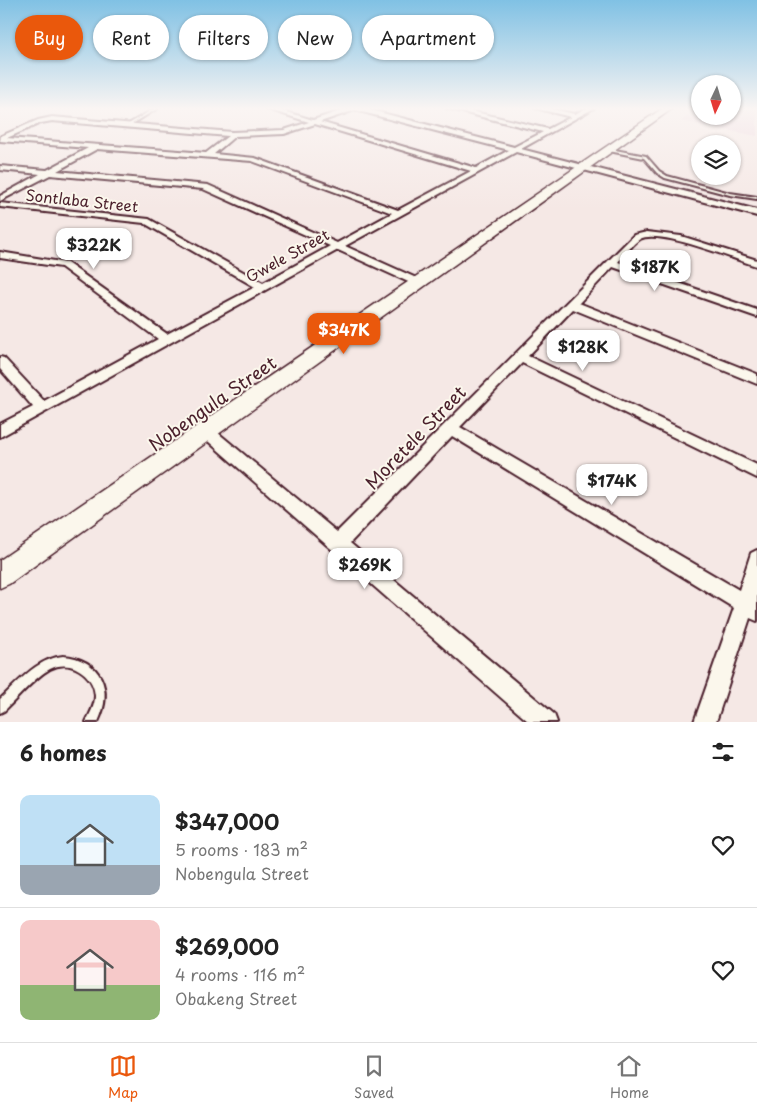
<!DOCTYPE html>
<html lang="en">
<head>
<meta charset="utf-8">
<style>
  :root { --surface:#fff; --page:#f6f6f6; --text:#222; --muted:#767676; --line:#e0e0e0; --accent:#ea580c }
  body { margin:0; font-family:"Playpen Sans",sans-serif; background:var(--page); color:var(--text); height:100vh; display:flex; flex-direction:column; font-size:19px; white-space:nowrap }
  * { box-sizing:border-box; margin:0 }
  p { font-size:16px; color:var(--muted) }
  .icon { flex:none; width:28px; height:28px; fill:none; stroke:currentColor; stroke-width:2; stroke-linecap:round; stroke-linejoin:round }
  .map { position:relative; height:722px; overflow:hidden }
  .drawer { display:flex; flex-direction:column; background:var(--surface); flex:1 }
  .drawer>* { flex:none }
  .top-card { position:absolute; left:15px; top:15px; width:500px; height:45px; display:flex; gap:10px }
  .needle { width:32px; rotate:184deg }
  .buttons { position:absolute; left:691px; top:75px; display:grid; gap:10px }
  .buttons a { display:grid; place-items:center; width:50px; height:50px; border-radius:50%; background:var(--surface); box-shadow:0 1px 4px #0004; font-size:25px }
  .price { position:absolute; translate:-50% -42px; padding:0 11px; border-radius:10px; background:#fff; color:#222; font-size:16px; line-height:32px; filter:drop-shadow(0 1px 2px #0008) }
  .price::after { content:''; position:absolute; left:50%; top:30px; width:15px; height:11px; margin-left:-8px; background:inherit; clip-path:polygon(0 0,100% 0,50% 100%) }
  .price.current { background:var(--accent); color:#fff }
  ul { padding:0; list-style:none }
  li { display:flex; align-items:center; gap:15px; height:125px; padding:0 20px }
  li+li { border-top:1px solid var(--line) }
  li span { display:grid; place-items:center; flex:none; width:140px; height:100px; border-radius:10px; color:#555 }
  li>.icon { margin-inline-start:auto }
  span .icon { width:60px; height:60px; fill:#fffc; stroke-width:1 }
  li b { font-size:21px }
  h2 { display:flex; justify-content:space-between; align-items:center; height:60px; padding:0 20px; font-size:21px }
  .chip { padding:0 18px; border-radius:22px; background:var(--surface); box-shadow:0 1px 4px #0004; font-size:18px; line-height:45px }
  .chip.current { background:var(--accent); color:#fff }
  .tabs { display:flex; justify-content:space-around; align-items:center; height:70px; border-top:1px solid var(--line); background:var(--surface); font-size:14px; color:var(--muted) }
  .tabs a { display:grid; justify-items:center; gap:2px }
  .tabs .current { color:var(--accent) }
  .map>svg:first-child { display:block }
  .built { fill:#edd5dd }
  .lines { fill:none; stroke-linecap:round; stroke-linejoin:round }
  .lane-casing { stroke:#4a1f2b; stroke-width:4 }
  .street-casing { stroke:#4a1f2b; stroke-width:4 }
  .secondary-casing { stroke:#4a1f2b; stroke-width:3 }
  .lane { fill:#fbf7ec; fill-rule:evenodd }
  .street { fill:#fbf7ec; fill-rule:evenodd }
  .secondary { fill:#fbf7ec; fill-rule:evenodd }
  .labels { text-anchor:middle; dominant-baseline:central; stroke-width:4; stroke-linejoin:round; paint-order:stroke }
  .far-street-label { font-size:15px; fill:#4a1f2b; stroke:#fbf7ec }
  .street-label { font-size:18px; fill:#4a1f2b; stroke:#fbf7ec }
</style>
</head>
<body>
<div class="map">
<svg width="757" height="722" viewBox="0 0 757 722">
  <rect width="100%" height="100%" fill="#f5e8e5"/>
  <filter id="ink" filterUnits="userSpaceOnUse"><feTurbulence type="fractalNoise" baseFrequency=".02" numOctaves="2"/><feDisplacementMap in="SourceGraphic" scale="10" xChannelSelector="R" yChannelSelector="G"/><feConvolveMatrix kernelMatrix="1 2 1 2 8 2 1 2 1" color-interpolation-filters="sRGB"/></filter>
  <g filter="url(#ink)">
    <!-- built -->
    <path class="built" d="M699,108L700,116H732L733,108H757V136L681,121Z"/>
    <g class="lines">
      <defs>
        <g id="lane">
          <path d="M155,108H158L129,126L127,125Z"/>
          <path d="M610,149L646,156L659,171L667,176L730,193L757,197V199L730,195L665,178L657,173L644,158L609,151L608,150Z"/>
          <path d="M63,656C101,659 114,689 98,722H86C90,713 95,706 95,696C94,674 70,658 50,669C35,677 17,699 4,711L0,713V699C19,682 36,659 63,656Z"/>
        </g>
        <g id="street">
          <path d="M264,108H274L313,120L349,108H363L514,147L543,132L446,108H458L548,129L571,117L535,108H547L575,114L586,108H594L521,149L757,210V216L516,152L345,246L423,281L424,283L423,285H415L338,250L0,437V424L33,407L0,369V357L4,358L44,401L158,339L61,267L0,258V252L67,263L167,334L255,287L144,223L0,207V203L149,219L263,283L330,246L203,189L50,175L0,201V196L40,174L0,170V166L47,170L88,148L0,141L1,136L38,120L52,117L232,132L284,130L309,122ZM355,110L509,150L476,168L320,122ZM52,121L228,136L206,153L7,138L41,123ZM315,124L471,171L398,210L255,158L214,154L235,136L284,134ZM97,149L252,161L392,213L337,243L208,185L57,171Z"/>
          <path d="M647,232L681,236L757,260V266C735,260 659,228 640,239C632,244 625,255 618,262L757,310V317L613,267L579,303L757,374V384L573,309L528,356L757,465V478L522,363L460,427L739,590L751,553L757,550V621L750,618L716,722H694L734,608L452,436L350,543L554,714L557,722H529L201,435L199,431L201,427L206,425L211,427L337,532L634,235Z"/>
        </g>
        <path id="secondary" d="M663,108H673L9,584L0,588V560Z"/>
      </defs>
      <!-- lane casing -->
      <use href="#lane" class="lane-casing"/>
      <!-- street casing -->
      <use href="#street" class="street-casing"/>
      <!-- secondary casing -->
      <use href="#secondary" class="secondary-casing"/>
      <!-- lane -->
      <use href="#lane" class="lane"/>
      <!-- street -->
      <use href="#street" class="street"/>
      <!-- secondary -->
      <use href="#secondary" class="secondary"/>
    </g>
  </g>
  <!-- sky -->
  <linearGradient id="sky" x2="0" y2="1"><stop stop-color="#80c1e4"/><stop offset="0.52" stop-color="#faf5f3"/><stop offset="1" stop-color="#faf5f3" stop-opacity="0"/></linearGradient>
  <rect width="757" height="209" fill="url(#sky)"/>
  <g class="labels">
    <!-- far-street labels -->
    <g class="far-street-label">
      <text transform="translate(82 200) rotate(6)">Sontlaba Street</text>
      <text transform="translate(287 255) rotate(-29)">Gwele Street</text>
    </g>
    <!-- street labels -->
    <g class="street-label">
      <text transform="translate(212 403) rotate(-35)">Nobengula Street</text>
      <text transform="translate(415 437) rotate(-46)">Moretele Street</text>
    </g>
  </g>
</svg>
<div class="buttons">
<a><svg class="needle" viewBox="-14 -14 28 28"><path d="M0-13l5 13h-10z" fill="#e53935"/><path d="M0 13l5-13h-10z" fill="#767676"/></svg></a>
<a><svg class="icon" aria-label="layers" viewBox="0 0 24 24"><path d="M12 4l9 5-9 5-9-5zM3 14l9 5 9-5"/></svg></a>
</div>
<b class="price" style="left:94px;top:270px">$322K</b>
<b class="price" style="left:655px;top:292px">$187K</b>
<b class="price current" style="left:344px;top:355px">$347K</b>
<b class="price" style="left:583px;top:372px">$128K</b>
<b class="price" style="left:612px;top:506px">$174K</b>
<b class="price" style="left:365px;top:590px">$269K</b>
<div class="top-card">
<a class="chip current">Buy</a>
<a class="chip">Rent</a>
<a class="chip">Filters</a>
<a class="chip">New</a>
<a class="chip">Apartment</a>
</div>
</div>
<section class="drawer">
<h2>6 homes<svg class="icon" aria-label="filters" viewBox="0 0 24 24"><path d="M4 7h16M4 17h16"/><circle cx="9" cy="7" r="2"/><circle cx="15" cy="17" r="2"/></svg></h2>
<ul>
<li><span style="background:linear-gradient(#bfe0f5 70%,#9aa5b1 0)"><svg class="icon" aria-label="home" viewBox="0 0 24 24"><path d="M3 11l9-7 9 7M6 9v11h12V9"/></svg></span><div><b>$347,000</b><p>5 rooms · 183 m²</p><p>Nobengula Street</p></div><svg class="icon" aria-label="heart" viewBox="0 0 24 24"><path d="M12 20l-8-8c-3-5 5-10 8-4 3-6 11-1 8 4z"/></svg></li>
<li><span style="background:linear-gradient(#f6c9c9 65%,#8fb573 0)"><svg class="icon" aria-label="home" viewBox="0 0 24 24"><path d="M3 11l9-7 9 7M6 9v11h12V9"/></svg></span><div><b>$269,000</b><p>4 rooms · 116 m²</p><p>Obakeng Street</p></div><svg class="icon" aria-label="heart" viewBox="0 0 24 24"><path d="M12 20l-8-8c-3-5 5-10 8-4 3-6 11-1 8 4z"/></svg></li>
</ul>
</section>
<nav class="tabs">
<a class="current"><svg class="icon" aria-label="map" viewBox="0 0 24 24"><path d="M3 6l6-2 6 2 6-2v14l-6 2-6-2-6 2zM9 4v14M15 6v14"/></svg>Map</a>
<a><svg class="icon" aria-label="saved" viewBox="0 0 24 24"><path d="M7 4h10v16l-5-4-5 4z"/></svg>Saved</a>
<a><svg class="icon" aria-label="home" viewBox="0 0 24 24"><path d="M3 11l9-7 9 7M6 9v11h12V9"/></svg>Home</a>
</nav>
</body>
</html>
